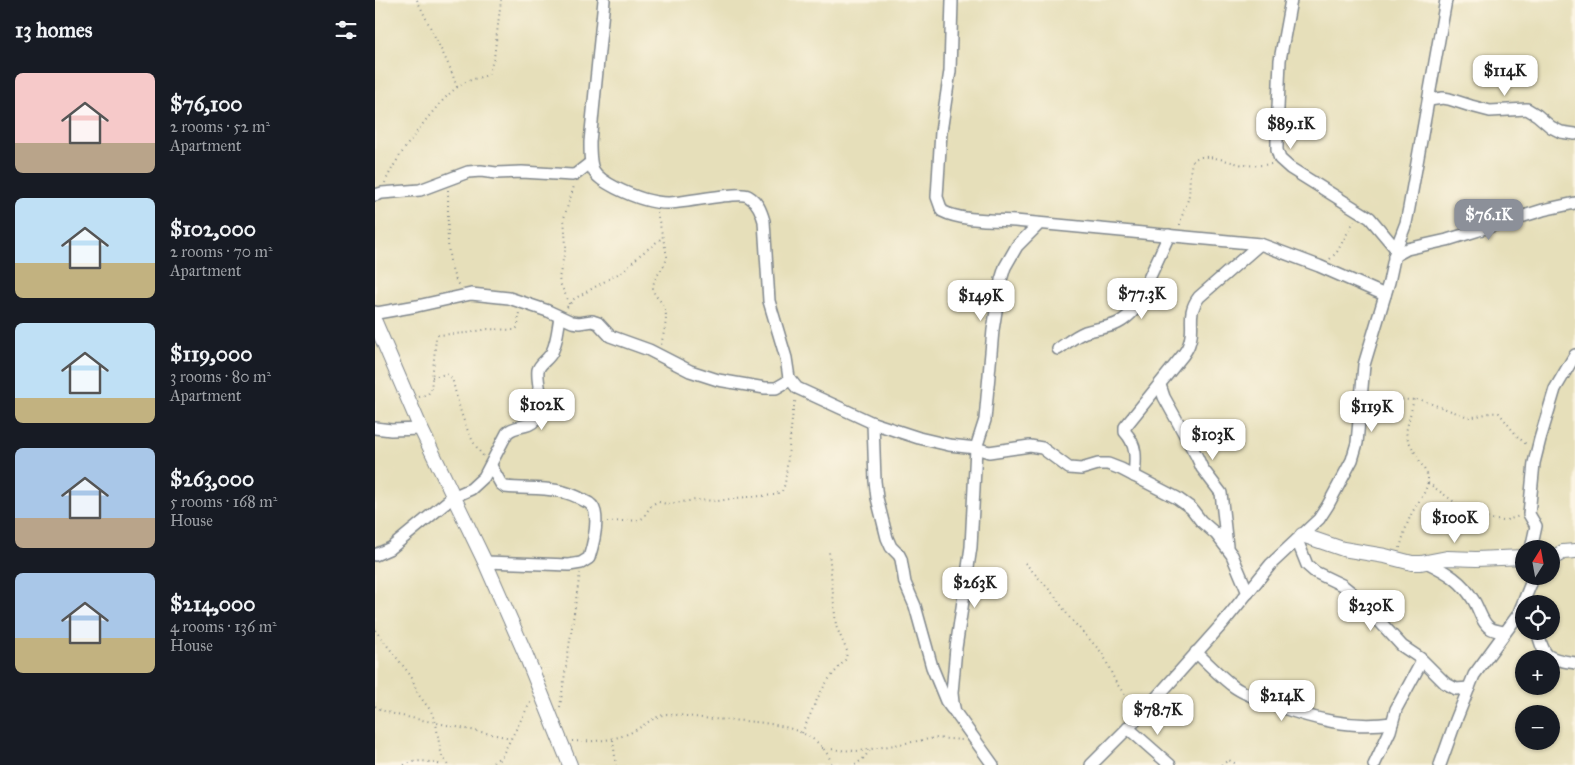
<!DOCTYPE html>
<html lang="en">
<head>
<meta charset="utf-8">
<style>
  :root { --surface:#171b24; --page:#242831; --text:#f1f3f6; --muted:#9ea1a6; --accent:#8c9099 }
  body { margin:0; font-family:"IM FELL Great Primer",serif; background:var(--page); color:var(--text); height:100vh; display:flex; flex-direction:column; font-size:19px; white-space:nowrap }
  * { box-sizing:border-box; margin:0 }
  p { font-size:16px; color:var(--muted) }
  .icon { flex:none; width:28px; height:28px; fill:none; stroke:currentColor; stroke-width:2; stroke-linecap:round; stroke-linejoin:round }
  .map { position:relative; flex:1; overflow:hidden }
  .side { display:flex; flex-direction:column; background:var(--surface); width:375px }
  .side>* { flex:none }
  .needle { width:32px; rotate:11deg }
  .tools { position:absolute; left:1140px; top:540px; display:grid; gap:10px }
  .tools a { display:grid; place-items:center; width:45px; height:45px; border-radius:50%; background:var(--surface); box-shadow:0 1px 4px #0004; font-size:25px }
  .price { position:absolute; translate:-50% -42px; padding:0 11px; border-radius:10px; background:#fff; color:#222; font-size:16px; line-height:32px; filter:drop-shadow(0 1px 2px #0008) }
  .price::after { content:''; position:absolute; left:50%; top:30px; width:15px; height:11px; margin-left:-8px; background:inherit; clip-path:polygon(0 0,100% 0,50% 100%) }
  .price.on { background:var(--accent); color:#fff }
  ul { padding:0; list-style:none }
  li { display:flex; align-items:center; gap:15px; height:125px; padding:0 15px }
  li span { display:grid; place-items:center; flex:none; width:140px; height:100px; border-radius:8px; color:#555 }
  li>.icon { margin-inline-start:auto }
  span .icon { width:60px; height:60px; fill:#fffc; stroke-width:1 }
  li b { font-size:21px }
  h2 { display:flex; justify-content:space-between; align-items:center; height:60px; padding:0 15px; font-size:21px }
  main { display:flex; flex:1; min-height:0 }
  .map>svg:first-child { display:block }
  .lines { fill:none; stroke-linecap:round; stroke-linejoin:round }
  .minor-casing { stroke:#80878c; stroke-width:14 }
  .tertiary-casing { stroke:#80878c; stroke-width:16 }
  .path { stroke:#80878c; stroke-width:2; stroke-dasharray:1 4; stroke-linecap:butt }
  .minor { stroke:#fff; stroke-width:11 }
  .tertiary { stroke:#fff; stroke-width:14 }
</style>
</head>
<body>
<main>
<section class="side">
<h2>13 homes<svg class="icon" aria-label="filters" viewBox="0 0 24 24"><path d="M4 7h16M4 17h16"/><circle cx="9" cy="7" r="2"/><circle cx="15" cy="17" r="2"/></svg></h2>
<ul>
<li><span style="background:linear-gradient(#f6c9c9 70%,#b9a48a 0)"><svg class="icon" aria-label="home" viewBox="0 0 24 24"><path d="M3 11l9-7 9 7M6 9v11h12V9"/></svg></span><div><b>$76,100</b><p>2 rooms · 52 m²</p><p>Apartment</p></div></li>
<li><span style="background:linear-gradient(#bfe0f5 65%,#c2b280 0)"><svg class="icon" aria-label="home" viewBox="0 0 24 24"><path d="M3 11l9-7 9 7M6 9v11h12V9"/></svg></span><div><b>$102,000</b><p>2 rooms · 70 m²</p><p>Apartment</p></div></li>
<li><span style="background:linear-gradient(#bfe0f5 75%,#c2b280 0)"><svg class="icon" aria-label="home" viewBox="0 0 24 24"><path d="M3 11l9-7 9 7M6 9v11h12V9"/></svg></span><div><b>$119,000</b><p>3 rooms · 80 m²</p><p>Apartment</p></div></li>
<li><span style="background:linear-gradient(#a9c7e8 70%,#b9a48a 0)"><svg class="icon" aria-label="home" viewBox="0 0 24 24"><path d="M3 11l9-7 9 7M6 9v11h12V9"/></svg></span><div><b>$263,000</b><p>5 rooms · 168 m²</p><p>House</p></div></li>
<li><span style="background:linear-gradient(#a9c7e8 65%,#c2b280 0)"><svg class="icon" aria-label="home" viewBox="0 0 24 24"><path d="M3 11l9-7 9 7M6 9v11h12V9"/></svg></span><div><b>$214,000</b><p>4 rooms · 136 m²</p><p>House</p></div></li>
</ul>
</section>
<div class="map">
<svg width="1200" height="765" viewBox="0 0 1200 765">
  <rect width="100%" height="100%" fill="#fcf5e5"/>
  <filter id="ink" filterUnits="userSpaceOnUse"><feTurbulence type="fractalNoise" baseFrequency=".02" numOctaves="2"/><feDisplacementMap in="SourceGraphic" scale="10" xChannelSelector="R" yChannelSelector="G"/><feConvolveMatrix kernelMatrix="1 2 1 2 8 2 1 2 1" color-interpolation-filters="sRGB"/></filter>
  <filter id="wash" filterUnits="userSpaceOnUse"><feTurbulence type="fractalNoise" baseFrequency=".0096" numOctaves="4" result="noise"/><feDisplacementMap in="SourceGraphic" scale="20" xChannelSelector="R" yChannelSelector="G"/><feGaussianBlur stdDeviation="1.12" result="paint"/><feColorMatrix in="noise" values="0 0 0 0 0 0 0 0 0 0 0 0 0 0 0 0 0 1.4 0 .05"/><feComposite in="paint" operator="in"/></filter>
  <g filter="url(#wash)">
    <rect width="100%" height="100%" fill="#e6dfba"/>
  </g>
  <g filter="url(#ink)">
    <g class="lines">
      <defs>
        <g id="minor">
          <path d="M229,0L215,142C215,170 216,175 241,188C257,196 275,203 293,203C310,203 362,191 373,196C383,202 386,211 389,221L394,301L411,358L414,378L422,388L498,423L544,438L574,445L601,448L614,452L655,446L667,448L694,468L706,469L723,464H733L746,469L802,498L816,508L826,521L841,534L857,555L873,593"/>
          <path d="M577,0L575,71L566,132L562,197L567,211C586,221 618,220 640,221L885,244L944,266L1010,295"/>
          <path d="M916,0L905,60L902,132V150L905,159L915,168L995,218L1021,249"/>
          <path d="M1054,100L1068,98L1074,99L1096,106L1115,111L1152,109L1162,115L1176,127L1186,132L1200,134"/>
          <path d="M0,195L7,193L45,190L93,172L106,171L121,173L147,172L197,175L201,174L215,163"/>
          <path d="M1019,256L1032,249L1072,240L1168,210L1200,203"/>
          <path d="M0,312L2,313L42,306L96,294L134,298L173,311L197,322L204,323L217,321L223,323L235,336L274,350L315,371L343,380L390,388H401L415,380"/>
          <path d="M683,349C692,343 700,336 710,332C734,325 742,329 760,309L794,235"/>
          <path d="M785,385L789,397L822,457L827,468L846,493L852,546"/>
          <path d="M498,423L500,481L502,498L512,538L516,547L524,555L526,559L530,583L540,606L557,667L571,701L577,709"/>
          <path d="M0,428L16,430L46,429"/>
          <path d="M759,476C761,458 762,445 750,432V427L808,355C810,352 813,348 814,344C821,326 810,315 824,297L885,244"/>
          <path d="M922,540L932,565L940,572L967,585L977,593L995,611L1027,646L1045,658L1070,683L1081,689L1094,688"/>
          <path d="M1156,549L1161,526L1154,514L1159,463L1165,439L1180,389L1200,355"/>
          <path d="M0,555L16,548L78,497L96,489L109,477L132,433C140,424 153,429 160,420C173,407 161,386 163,370C165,363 174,359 177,352C182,342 183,328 185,317"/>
          <path d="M110,562L194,565L206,563L214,558C218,545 223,526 220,512C219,507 215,503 210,501C183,485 160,490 130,487L126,484L116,466"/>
          <path d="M1051,562C1072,572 1087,581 1099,601C1104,609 1107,623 1115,628C1119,631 1125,631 1130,632"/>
          <path d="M1162,631C1170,659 1171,658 1200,663"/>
          <path d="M821,652C833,664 845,676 858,686C870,695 886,700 900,705C938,719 976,729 1017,723"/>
          <path d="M753,728L795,765"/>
          <path d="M618,765L580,712L578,703L577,693L581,648L596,547L601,448L610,420L618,330L626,280L630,267L642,246L664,224"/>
          <path d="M716,765L766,715L848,623L896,564L944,519L953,505L977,460L982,443L989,365L1014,282L1021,249L1031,223L1034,208L1071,0"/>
          <path d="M999,765L1015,731L1021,709L1047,661"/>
          <path d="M1065,765L1081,720L1099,675L1143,615L1159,576"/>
        </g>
        <g id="tertiary">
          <path d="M0,322L46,429L110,562L150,653L195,765"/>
          <path d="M927,535L968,549L1010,556L1037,563H1046L1072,558L1101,559L1149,557"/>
          <path d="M1176,559L1188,552L1200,551"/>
        </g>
      </defs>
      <!-- minor casing -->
      <use href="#minor" class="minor-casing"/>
      <!-- tertiary casing -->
      <use href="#tertiary" class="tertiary-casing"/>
      <!-- path -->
      <g class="path">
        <path d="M42,0L75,68L82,87"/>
        <path d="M10,183C19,159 63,100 84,86C92,80 103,78 113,75L119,58L126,0"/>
        <path d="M73,190C74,219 68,260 84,286"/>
        <path d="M282,212L292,256C291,268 279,275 278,287C278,297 286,299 289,307C294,318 288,334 286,346"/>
        <path d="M805,225C806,215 812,206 814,195C815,187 814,168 818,161C825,150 859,164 870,165C879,166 888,165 897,164"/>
        <path d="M955,259L962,252L979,221"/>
        <path d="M194,304C192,295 185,287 184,278L191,246L189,218L199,186"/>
        <path d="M192,307L199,299L248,271L265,255L288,237"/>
        <path d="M57,377L71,374L77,378C84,406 90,435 109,457"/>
        <path d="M44,397L53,394L56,390L61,338L63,335L92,333L113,329L140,330L143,327L144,311"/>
        <path d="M997,397L1008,399L1046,400L1093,417C1103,418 1113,411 1124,413L1142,436L1152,445"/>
        <path d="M1053,483L1099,516L1128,521L1145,516"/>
        <path d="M232,522L264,520L268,518L275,507L280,503L284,502L292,504L321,500L343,501L361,498L399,495L407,491L410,484L418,411L421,398"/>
        <path d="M1025,548C1028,537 1031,526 1035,517C1041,503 1054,492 1053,476L1033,440L1031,432L1039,399"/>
        <path d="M650,563L680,596L694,617L728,654L740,681L759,708"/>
        <path d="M0,630L36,676L43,694L56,711L61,723L64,743L67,756L73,765"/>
        <path d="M0,706L6,710L22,715L136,738"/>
        <path d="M185,707L205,573"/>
        <path d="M427,733L444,695L453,680L471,659L472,651L461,626L454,552"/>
        <path d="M238,740L241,765"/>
        <path d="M197,741C218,742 238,741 257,732C269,726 279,716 292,714C308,715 323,718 339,719C375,722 444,720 457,765"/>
        <path d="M447,748L464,750L485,751L560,738L588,740"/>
        <path d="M29,765C43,759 53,761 67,765"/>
        <path d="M114,765L124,758"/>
        <path d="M122,765L156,701"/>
        <path d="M480,765L488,759L495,750"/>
        <path d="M846,765L854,760L863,765"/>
      </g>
      <!-- minor -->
      <use href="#minor" class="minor"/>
      <!-- tertiary -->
      <use href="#tertiary" class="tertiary"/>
    </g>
  </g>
</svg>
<div class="tools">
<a><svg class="needle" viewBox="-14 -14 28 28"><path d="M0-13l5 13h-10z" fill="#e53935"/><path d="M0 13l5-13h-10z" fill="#9ea1a6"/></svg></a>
<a><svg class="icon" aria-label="locate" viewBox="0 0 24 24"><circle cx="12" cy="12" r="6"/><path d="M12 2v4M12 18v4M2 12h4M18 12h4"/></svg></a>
<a>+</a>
<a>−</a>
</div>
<b class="price" style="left:1130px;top:97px">$114K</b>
<b class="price" style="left:916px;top:150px">$89.1K</b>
<b class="price on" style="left:1114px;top:241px">$76.1K</b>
<b class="price" style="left:767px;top:320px">$77.3K</b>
<b class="price" style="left:606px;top:322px">$149K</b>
<b class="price" style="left:167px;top:431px">$102K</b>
<b class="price" style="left:997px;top:433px">$119K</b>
<b class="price" style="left:838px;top:461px">$103K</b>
<b class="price" style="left:1080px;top:544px">$100K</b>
<b class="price" style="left:600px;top:609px">$263K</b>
<b class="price" style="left:996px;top:632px">$230K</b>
<b class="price" style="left:907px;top:722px">$214K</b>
<b class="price" style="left:783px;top:736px">$78.7K</b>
</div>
</main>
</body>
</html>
